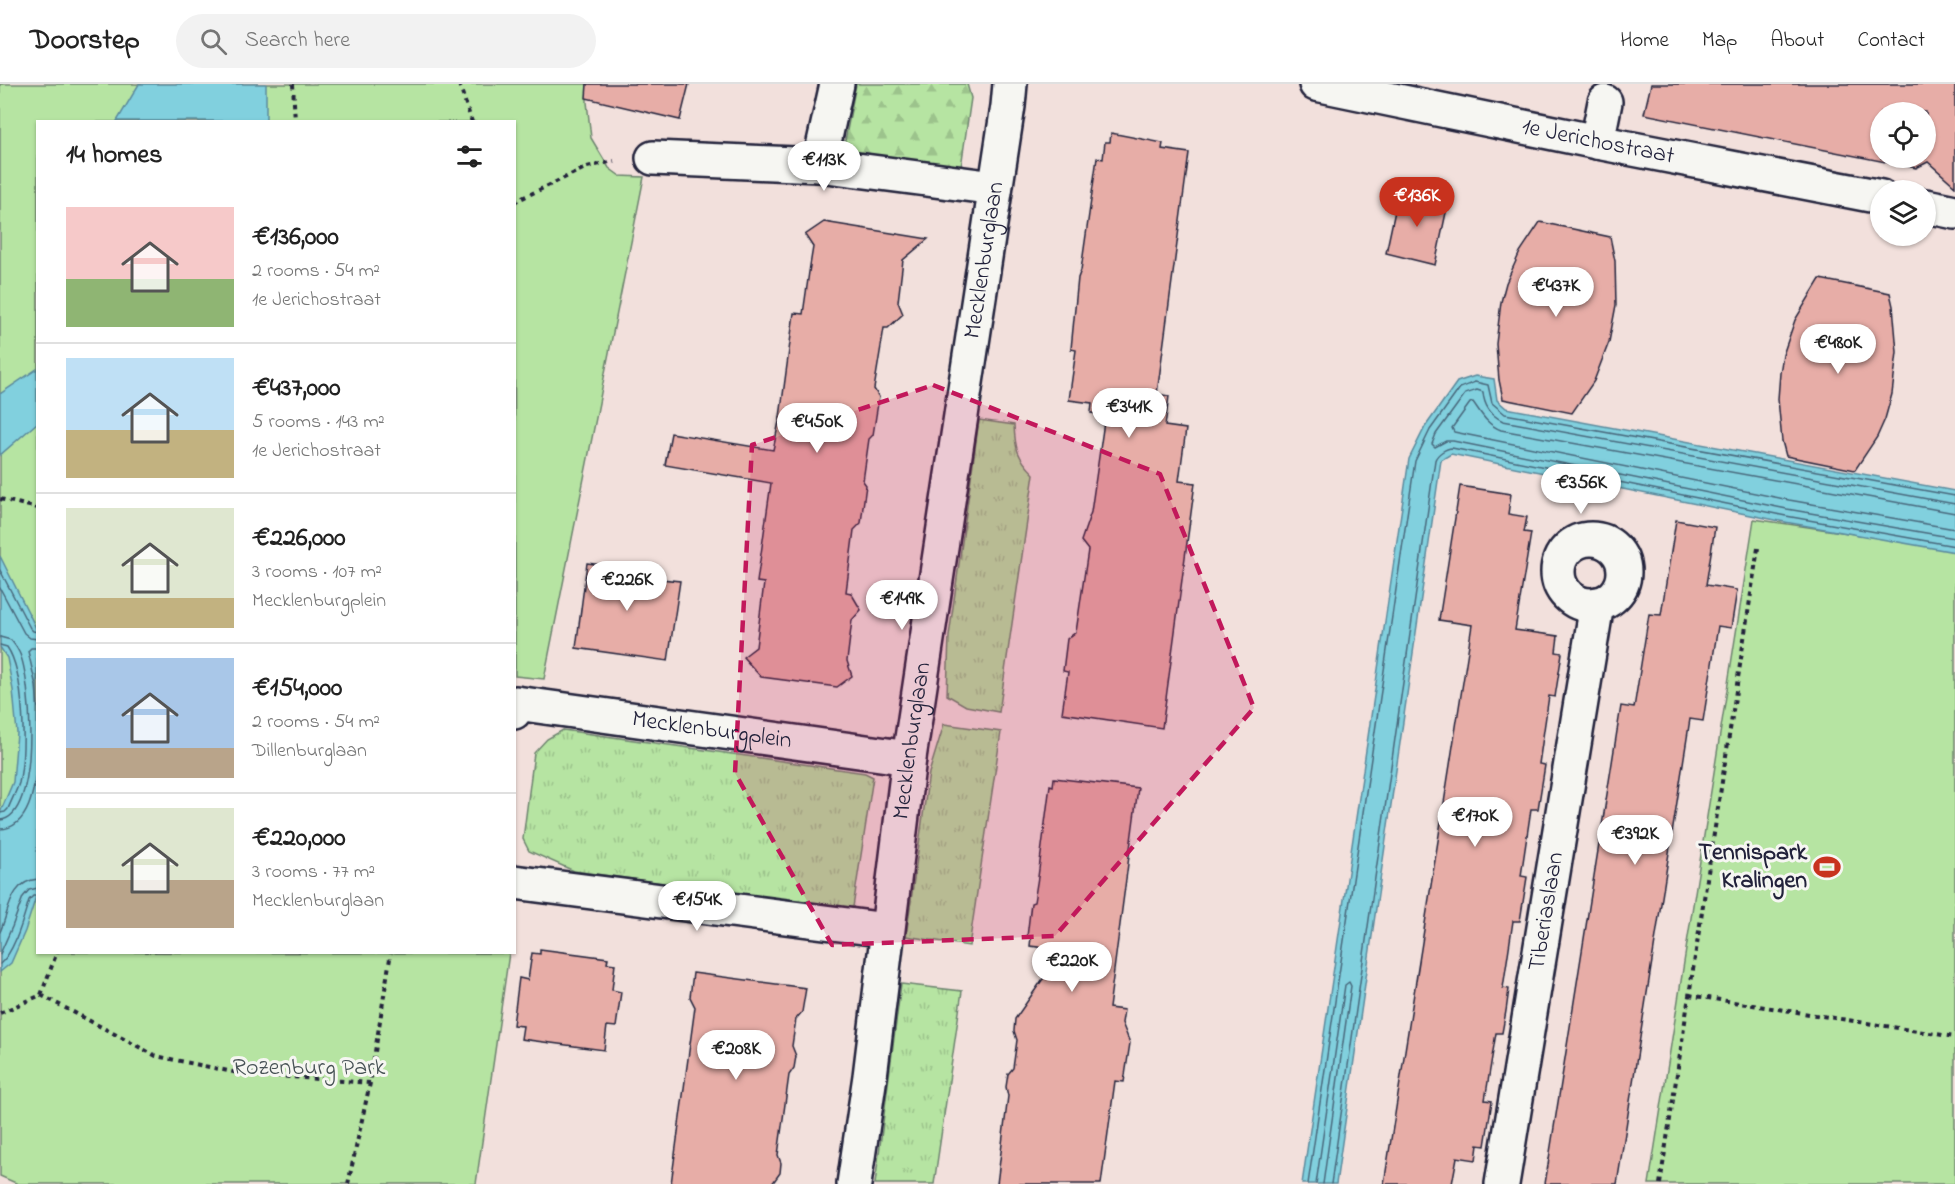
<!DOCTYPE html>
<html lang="en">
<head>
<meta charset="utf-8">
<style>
  :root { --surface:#fff; --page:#f2f2f2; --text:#222; --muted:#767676; --line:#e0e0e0; --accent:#c8321e }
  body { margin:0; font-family:"Indie Flower",sans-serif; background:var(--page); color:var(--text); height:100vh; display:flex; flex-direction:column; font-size:22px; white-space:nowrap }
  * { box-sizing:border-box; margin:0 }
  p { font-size:20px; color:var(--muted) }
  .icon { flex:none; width:33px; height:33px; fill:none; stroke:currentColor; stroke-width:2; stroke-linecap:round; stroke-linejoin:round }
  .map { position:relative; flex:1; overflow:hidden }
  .details { position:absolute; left:36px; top:36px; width:480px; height:834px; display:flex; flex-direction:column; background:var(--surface); border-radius:0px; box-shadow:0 2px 4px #0004 }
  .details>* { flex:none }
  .tools { position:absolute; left:1870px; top:18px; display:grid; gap:12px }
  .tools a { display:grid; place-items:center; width:66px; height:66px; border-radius:50%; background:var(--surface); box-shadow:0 2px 4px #0004; font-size:30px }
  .price { position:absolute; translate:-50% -51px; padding:0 14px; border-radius:21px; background:#fff; color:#222; font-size:20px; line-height:39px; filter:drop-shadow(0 2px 3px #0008) }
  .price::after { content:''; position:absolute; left:50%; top:36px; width:18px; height:14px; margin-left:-9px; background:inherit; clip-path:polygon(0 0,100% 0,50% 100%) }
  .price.on { background:var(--accent); color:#fff }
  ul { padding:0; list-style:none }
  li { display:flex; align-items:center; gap:18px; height:150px; padding:0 30px }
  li+li { border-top:2px solid var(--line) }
  li span { display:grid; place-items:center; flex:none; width:168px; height:120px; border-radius:0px; color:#555 }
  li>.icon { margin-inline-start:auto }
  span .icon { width:72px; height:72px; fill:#fffc; stroke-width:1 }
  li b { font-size:26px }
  h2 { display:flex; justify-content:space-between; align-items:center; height:72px; padding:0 30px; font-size:26px }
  header { display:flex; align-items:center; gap:36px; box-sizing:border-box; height:84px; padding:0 30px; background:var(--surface); border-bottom:2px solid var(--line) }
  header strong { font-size:28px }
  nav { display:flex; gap:33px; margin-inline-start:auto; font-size:21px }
  .search { width:420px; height:54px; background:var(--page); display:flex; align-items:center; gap:15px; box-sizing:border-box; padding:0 21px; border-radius:33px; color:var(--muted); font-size:22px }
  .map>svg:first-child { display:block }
  .grass { fill:url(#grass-tufts); stroke:#6c836e; stroke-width:1.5 }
  .forest { fill:url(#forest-firs); stroke:#6c836e; stroke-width:1.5 }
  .park { fill:#b6e4a2; stroke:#6c836e; stroke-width:1.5 }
  .water { fill:#81d0de; stroke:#5b8a9d; stroke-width:1.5 }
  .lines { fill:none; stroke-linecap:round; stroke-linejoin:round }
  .shore { stroke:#48687c; stroke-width:1.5 }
  .building { fill:#e7ada7; stroke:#22223b; stroke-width:1.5; fill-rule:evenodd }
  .minor-casing { stroke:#22223b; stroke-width:38 }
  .path { stroke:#22223b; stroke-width:4; stroke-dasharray:4.5 4.5; stroke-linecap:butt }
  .minor { stroke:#f6f6f2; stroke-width:33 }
  .marked { fill:#c2185b; fill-opacity:0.2; stroke:#c2185b; stroke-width:4.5; stroke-dasharray:12 8; stroke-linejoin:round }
  .labels { text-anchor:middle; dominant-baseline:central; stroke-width:6; stroke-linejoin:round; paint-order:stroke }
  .street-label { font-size:24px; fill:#22223b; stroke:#f6f6f2 }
  .poi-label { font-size:24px; font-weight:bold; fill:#22223b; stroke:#f6f6f2; text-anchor:end }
  .park-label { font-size:24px; fill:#475255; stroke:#f6f6f2 }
</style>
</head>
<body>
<header>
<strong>Doorstep</strong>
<div class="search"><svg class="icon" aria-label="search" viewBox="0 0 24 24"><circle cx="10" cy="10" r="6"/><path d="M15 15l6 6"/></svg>Search here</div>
<nav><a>Home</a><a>Map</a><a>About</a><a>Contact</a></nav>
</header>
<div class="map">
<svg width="1955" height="1100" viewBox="0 0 1955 1100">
  <defs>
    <pattern id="grass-tufts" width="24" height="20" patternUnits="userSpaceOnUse" patternTransform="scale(1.5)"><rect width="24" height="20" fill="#b6e4a2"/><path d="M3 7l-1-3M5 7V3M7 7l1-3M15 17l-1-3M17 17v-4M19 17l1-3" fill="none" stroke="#9cc38c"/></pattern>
    <pattern id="forest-firs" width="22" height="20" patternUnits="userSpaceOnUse" patternTransform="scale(1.5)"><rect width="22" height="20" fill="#b6e4a2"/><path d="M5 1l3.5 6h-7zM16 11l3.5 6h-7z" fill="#9cc38c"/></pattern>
  </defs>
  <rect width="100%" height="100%" fill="#f2e0dc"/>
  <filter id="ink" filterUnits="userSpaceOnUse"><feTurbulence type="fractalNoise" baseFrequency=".0167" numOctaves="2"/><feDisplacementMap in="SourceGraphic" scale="12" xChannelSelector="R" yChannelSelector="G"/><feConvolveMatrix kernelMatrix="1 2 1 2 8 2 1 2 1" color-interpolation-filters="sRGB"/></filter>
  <g filter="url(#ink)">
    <!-- grass -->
    <g class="grass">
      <path d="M979,336L1014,341C1015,364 1017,373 1034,390L999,628L966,622L947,611L949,552Z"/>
      <path d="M944,640L1001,648L969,862L906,852L929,689Z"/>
      <path d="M563,646L865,689L873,693L853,823L845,824L574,787L529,767L523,755L534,669L547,655Z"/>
      <path d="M901,900L962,907L934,1100H875Z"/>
    </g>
    <!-- forest -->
    <path class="forest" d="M856,0H967L971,14L961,83L850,70L844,62Z"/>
    <!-- park -->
    <g class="park">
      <path d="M0,0H587V18L591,54L609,84L620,92L644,93L544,595L515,592L514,38H38V868L509,869L476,1100H18L0,1092Z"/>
      <path d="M1754,435L1955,465V1100H1649Z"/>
    </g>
    <!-- water -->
    <g class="water">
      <path d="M139,0H266V37H117Z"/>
      <path d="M37,285V339L0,371V310Z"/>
      <path d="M1475,292L1494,295L1497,316L1506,324L1955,407V468L1785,438L1451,370L1441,376L1336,1100H1302L1409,375L1425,343L1457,298Z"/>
      <path d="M0,472L37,546V810L25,847L11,879L0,888V729L13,698L17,649L13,606L7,574L0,563Z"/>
    </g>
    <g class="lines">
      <!-- shore -->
      <g class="shore">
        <path d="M1955,420L1503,337C1490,331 1484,322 1483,308L1477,306L1465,310L1436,350L1432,360L1435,363L1446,357H1453L1787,425L1955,454"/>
        <path d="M1955,429L1501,346C1486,340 1481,329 1473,318L1470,319L1452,344L1454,348L1789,416L1955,445"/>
        <path d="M0,486L30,544L33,547L38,548"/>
        <path d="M0,504L24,549L30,554L38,555"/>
        <path d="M0,553L11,556C14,560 17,563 19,568C32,594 41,734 0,736"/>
        <path d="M0,561L7,563C25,589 26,668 19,699C16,708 11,717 8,725L5,728L0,729"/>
        <path d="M38,564H31L28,567L36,602L38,623"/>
        <path d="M0,745C32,744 35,698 38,674"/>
        <path d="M0,848C9,828 10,797 38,795"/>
        <path d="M0,870L12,843L23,813L29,806L38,804"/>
        <path d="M0,880C15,867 23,835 29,816L33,812H38"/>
        <path d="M1308,1100L1415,377L1430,346L1460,304L1475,298L1488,301L1492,319L1505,330L1955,412"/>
        <path d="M1316,1100L1345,901L1349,898L1351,902L1323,1100"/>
        <path d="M1331,1100L1435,376C1437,370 1446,364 1452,364L1786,432L1955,462"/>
      </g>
    </g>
    <!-- building -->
    <g class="building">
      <path d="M587,0H689L680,36L586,14Z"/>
      <path d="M1651,0H1955V102L1928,78L1916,84L1644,30ZM1881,28H1926V74H1881Z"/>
      <path d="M1111,49L1163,59L1162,65L1189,69L1157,310L1169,312L1165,342L1186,345L1179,397L1195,399L1162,644L1062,629L1068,588L1063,587L1067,555L1076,548L1088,466L1081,457L1091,428L1105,331L1091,329L1092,319L1069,316L1076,266L1071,265L1078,194L1081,186L1097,74L1103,75L1105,58H1110Z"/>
      <path d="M1399,108L1448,119L1435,181L1386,169Z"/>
      <path d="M824,138L928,155L903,176L898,218L903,230L888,244H884L874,305L879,313L873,351L869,355L863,397L866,401L863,423L861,439L854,446L846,508L851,509L861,526L852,536L847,577L852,592L837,603L761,593L743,573L756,563L764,499L757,498L771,399L665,381L671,349L773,366L780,333L794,229L803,230L809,188L813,163L805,151Z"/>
      <path d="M1540,138L1610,153L1615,177L1616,221L1609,258L1594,297L1572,329L1503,315L1499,296L1496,260L1501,218L1506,199L1520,168Z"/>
      <path d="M1820,195L1890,209L1893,222L1897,268L1892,310L1885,335L1877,353L1855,386L1786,372L1782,357L1778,315L1780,289L1783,271L1795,236Z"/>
      <path d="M1460,402L1511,410L1508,430L1527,433L1524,448L1531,449L1515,546L1558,552L1556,568L1562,569L1555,613L1549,612L1539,680L1545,681L1538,725H1531L1521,792L1527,793L1520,837H1513L1503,904L1509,905L1506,927L1502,949H1496L1485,1016L1492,1017L1485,1062L1478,1061L1476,1076L1457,1073L1452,1100H1384L1472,541L1439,536Z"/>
      <path d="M1676,436L1715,443L1706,501L1737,506L1731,544L1718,542L1703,637L1690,635L1617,1100H1545L1621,622L1634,624L1649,530L1661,531Z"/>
      <path d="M587,479L662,489L661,495L680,497L668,577L576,564Z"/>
      <path d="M1054,694L1138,704L1109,924L1124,926L1122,939L1130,959L1124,998L1115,997L1101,1100H997L1008,1012L1006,1003L1008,990L1013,984L1017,956L1014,947L1015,935L1063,866L1030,862L1031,853H1027L1031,819L1034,818L1038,793L1050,701L1053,702Z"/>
      <path d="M540,865L608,874L607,879L615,880L612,906L621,908L616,943L607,942L604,966L521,955L523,942L513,941L519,894L528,896L532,869L540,870Z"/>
      <path d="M693,889L806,904L802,928L796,935L792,962L796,972L794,984L789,991L778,1071L781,1079L780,1089L772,1100H671L695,923L690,913Z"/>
    </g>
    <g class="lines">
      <defs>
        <g id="minor">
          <path id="s1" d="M1316,0L1597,58L1881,113"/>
          <path d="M1597,58L1605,18"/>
          <path d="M653,74L819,81L995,104"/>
          <path d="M819,81L837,0"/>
          <path d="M1926,122L1955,128"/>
          <circle cx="1591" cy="488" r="33"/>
          <path id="s2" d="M514,628L516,619L909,674"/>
          <path d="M514,798L887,846"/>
          <path id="s3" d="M854,1100L870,992L909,674L1008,22L1010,0"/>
          <path id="s4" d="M1502,1100L1597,520"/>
        </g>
      </defs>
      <!-- minor casing -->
      <use href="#minor" class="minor-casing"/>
      <!-- path -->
      <g class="path">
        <path d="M293,0L295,38"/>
        <path d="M459,0L472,38"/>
        <path d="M514,118L587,83L614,77"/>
        <path d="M0,415L38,424"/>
        <path d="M41,911L156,972L238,989L370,999"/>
        <path d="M1689,911L1955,953"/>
        <path d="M0,929L41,911L57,868"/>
        <path d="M348,1100L370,999L391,868"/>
        <path d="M1660,1100L1758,464"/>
      </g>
      <!-- minor -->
      <use href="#minor" class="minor"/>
    </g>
  </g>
  <!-- marked area -->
  <path class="marked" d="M933,301L1160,390L1254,624L1055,852L832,861L735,689L752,361Z"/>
  <!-- icons -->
  <defs>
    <symbol id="stadium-bare" viewBox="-9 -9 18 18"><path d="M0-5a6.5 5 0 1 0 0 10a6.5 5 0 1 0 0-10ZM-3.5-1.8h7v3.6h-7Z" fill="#c8321e" stroke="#f6f6f2" stroke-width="2.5" paint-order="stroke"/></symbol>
  </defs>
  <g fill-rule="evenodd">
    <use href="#stadium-bare" x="1808" y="764" width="38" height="38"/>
  </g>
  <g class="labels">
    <!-- street labels -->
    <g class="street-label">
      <text stroke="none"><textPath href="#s1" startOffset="288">1e Jerichostraat</textPath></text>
      <text stroke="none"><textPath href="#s3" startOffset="933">Mecklenburglaan</textPath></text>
      <text stroke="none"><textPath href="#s2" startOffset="207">Mecklenburgplein</textPath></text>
      <text stroke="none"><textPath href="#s3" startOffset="447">Mecklenburglaan</textPath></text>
      <text stroke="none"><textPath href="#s4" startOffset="276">Tiberiaslaan</textPath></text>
    </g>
    <!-- poi labels -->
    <g class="poi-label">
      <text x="1807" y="769">Tennispark<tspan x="1807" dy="28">Kralingen</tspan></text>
    </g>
    <!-- park labels -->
    <g class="park-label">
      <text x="309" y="984">Rozenburg Park</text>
    </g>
  </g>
</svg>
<div class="tools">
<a><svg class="icon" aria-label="locate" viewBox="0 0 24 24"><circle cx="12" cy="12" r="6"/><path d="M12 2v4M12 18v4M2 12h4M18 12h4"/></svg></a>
<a><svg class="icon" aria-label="layers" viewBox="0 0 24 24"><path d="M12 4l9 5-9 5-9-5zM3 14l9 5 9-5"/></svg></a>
</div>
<b class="price" style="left:824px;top:108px">€113K</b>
<b class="price on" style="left:1417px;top:144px">€136K</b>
<b class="price" style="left:1556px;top:234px">€437K</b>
<b class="price" style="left:1838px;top:291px">€480K</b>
<b class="price" style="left:1129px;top:355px">€341K</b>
<b class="price" style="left:817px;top:370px">€450K</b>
<b class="price" style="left:1581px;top:431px">€356K</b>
<b class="price" style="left:627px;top:528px">€226K</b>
<b class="price" style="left:902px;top:547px">€149K</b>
<b class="price" style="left:1475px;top:764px">€170K</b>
<b class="price" style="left:1635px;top:782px">€392K</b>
<b class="price" style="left:697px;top:848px">€154K</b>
<b class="price" style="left:1072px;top:909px">€220K</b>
<b class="price" style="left:736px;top:997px">€208K</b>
<section class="details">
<h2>14 homes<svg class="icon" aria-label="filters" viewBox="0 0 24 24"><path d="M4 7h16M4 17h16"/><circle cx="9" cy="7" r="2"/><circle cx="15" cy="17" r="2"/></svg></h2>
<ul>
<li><span style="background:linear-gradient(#f6c9c9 60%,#8fb573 0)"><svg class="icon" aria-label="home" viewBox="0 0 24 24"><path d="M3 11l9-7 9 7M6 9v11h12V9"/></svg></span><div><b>€136,000</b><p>2 rooms · 54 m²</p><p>1e Jerichostraat</p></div></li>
<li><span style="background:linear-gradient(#bfe0f5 60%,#c2b280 0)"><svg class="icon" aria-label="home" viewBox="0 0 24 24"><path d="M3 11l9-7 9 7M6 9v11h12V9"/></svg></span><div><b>€437,000</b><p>5 rooms · 143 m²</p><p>1e Jerichostraat</p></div></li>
<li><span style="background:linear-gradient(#dfe7d0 75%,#c2b280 0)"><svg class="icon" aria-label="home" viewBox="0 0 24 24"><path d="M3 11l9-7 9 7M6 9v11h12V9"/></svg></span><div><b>€226,000</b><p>3 rooms · 107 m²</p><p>Mecklenburgplein</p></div></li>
<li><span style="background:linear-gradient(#a9c7e8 75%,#b9a48a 0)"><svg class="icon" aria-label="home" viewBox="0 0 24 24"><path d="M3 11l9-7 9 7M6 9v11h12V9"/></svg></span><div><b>€154,000</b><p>2 rooms · 54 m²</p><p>Dillenburglaan</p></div></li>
<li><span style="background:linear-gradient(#dfe7d0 60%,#b9a48a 0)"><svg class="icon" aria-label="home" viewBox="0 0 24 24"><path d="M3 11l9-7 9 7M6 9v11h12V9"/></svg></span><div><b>€220,000</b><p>3 rooms · 77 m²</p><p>Mecklenburglaan</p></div></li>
</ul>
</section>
</div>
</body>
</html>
